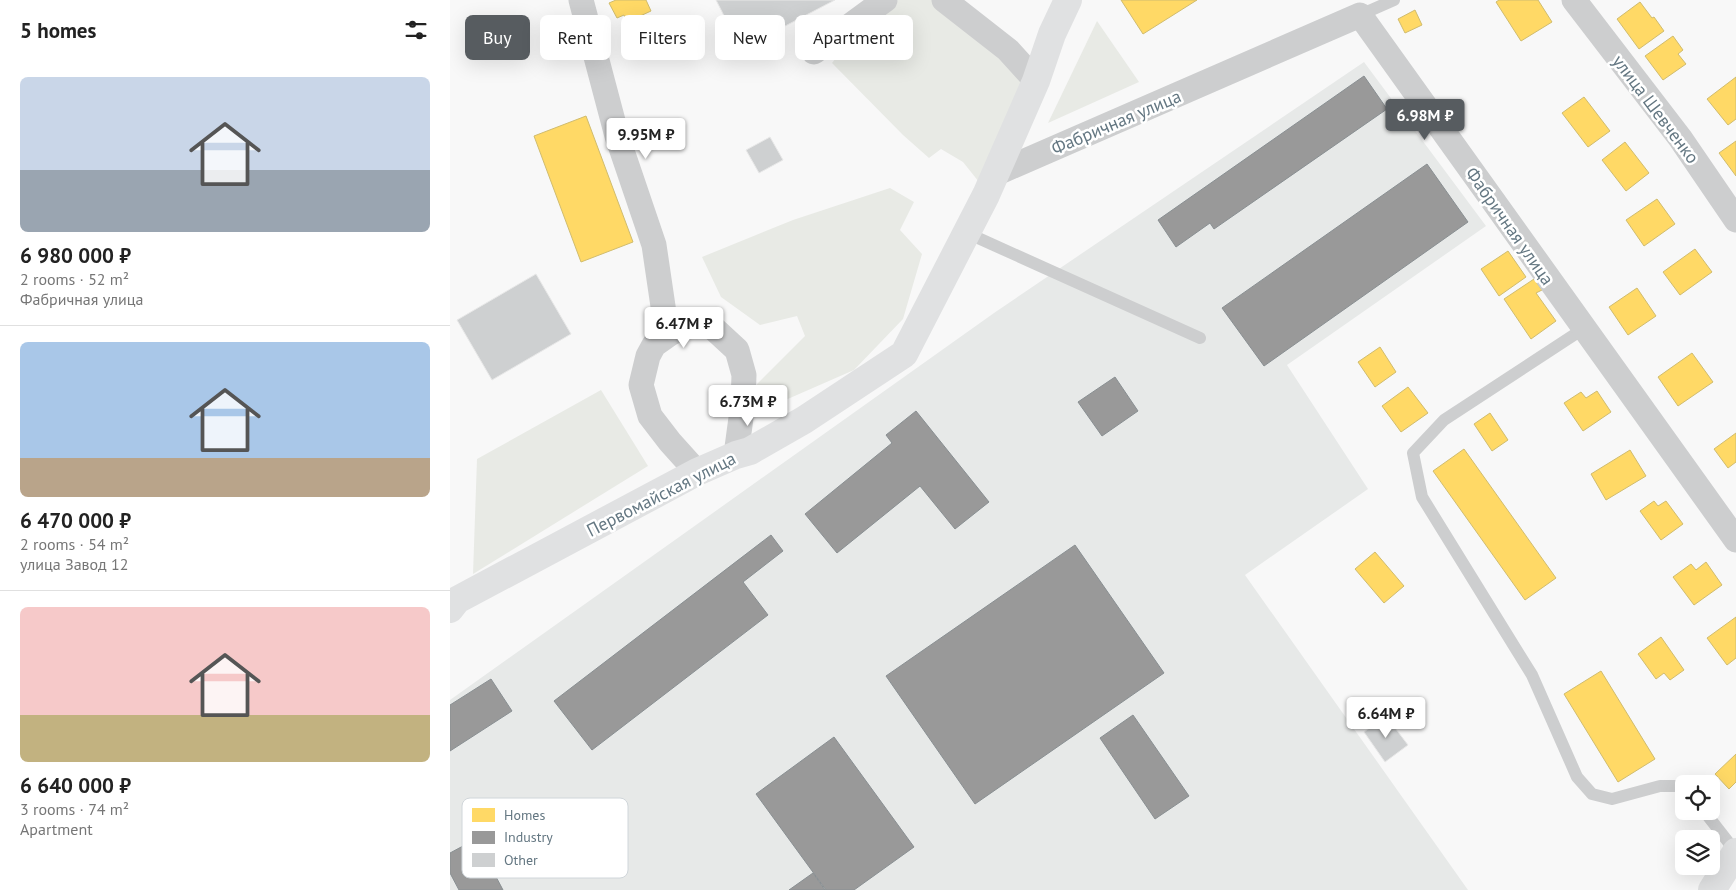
<!DOCTYPE html>
<html lang="en">
<head>
<meta charset="utf-8">
<style>
  :root { --surface:#fff; --page:#f2f2f2; --text:#222; --muted:#767676; --line:#e0e0e0; --accent:#575c60 }
  body { margin:0; font-family:"PT Sans",sans-serif; background:var(--page); color:var(--text); height:100vh; display:flex; flex-direction:column; font-size:19px; white-space:nowrap }
  * { box-sizing:border-box; margin:0 }
  p { font-size:16px; color:var(--muted) }
  .icon { flex:none; width:28px; height:28px; fill:none; stroke:currentColor; stroke-width:2; stroke-linecap:round; stroke-linejoin:round }
  .map { position:relative; flex:1; overflow:hidden }
  .side { display:flex; flex-direction:column; background:var(--surface); width:450px }
  .side>* { flex:none }
  .hud { position:absolute; left:15px; top:15px; width:475px; height:45px; display:flex; gap:10px }
  .controls { position:absolute; left:1225px; top:775px; display:grid; gap:10px }
  .controls a { display:grid; place-items:center; width:45px; height:45px; border-radius:8px; background:var(--surface); box-shadow:0 5px 20px #0002; font-size:25px }
  .price { position:absolute; translate:-50% -42px; padding:0 11px; border-radius:5px; background:#fff; color:#222; font-size:16px; line-height:32px; filter:drop-shadow(0 1px 2px #0008) }
  .price::after { content:''; position:absolute; left:50%; top:30px; width:15px; height:11px; margin-left:-8px; background:inherit; clip-path:polygon(0 0,100% 0,50% 100%) }
  .price.on { background:var(--accent); color:#fff }
  ul { padding:0; list-style:none }
  li { display:grid; align-content:center; gap:10px; height:265px; padding:0 20px }
  li+li { border-top:1px solid var(--line) }
  li span { display:grid; place-items:center; height:155px; border-radius:8px; color:#555 }
  li>.icon { margin-inline-start:auto }
  span .icon { width:90px; height:90px; fill:#fffc; stroke-width:1 }
  li b { font-size:21px }
  h2 { display:flex; justify-content:space-between; align-items:center; height:60px; padding:0 20px; font-size:21px }
  .tag { padding:0 18px; border-radius:8px; background:var(--surface); box-shadow:0 5px 20px #0002; font-size:18px; line-height:45px }
  .tag.on { background:var(--accent); color:#fff }
  main { display:flex; flex:1; min-height:0 }
  .map>svg:first-child { display:block }
  .built { fill:#e7e9e8 }
  .green { fill:#e8eae5 }
  .homes { fill:#ffd966; stroke:#d0bc6e }
  .industry { fill:#999; stroke:#898f92 }
  .building { fill:#ced0d1; stroke:#e8e8e8 }
  .lines { fill:none; stroke-linecap:round; stroke-linejoin:round }
  .lane { stroke:#cdcecf; stroke-width:12 }
  .street { stroke:#cdcecf; stroke-width:25 }
  .secondary { stroke:#e0e1e2; stroke-width:28 }
  .labels { text-anchor:middle; dominant-baseline:central; stroke-width:5; stroke-linejoin:round; paint-order:stroke }
  .street-label { font-size:18px; fill:#647782; stroke:#fff }
  .key { fill:#fff; stroke:#d0d6da; stroke-width:1 }
  .key-label { font-size:14px; fill:#647782 }
</style>
</head>
<body>
<main>
<section class="side">
<h2>5 homes<svg class="icon" aria-label="filters" viewBox="0 0 24 24"><path d="M4 7h16M4 17h16"/><circle cx="9" cy="7" r="2"/><circle cx="15" cy="17" r="2"/></svg></h2>
<ul>
<li><span style="background:linear-gradient(#c9d6e8 60%,#9aa5b1 0)"><svg class="icon" aria-label="home" viewBox="0 0 24 24"><path d="M3 11l9-7 9 7M6 9v11h12V9"/></svg></span><div><b>6 980 000 ₽</b><p>2 rooms · 52 m²</p><p>Фабричная улица</p></div></li>
<li><span style="background:linear-gradient(#a9c7e8 75%,#b9a48a 0)"><svg class="icon" aria-label="home" viewBox="0 0 24 24"><path d="M3 11l9-7 9 7M6 9v11h12V9"/></svg></span><div><b>6 470 000 ₽</b><p>2 rooms · 54 m²</p><p>улица Завод 12</p></div></li>
<li><span style="background:linear-gradient(#f6c9c9 70%,#c2b280 0)"><svg class="icon" aria-label="home" viewBox="0 0 24 24"><path d="M3 11l9-7 9 7M6 9v11h12V9"/></svg></span><div><b>6 640 000 ₽</b><p>3 rooms · 74 m²</p><p>Apartment</p></div></li>
</ul>
</section>
<div class="map">
<svg width="1286" height="890" viewBox="0 0 1286 890">
  <rect width="100%" height="100%" fill="#f8f8f8"/>
  <!-- built -->
  <path class="built" d="M914,62L1036,226L837,365L918,489L795,575L1018,890H0V700L544,313Z"/>
  <!-- green -->
  <g class="green">
    <path d="M448,0H496L581,70L529,182L513,162L491,149L479,158L453,135L382,63L408,30Z"/>
    <path d="M647,21L689,82L598,123Z"/>
    <path d="M440,188L464,202L450,230L472,254L453,319L404,370L310,411L307,384L355,336L347,316L310,325L271,297L252,257L343,220Z"/>
    <path d="M151,390L198,466L23,574L27,459Z"/>
  </g>
  <!-- homes -->
  <g class="homes">
    <path d="M166,0H196L201,11L177,22L174,15L167,18L159,3Z"/>
    <path d="M671,0H747L693,34Z"/>
    <path d="M1049,0H1088L1102,22L1071,41L1046,2Z"/>
    <path d="M1190,2L1202,18L1204,17L1214,31L1189,49L1167,19Z"/>
    <path d="M965,10L972,25L955,33L948,19Z"/>
    <path d="M1223,36L1233,50L1228,54L1236,64L1213,80L1195,56Z"/>
    <path d="M1286,77V119L1278,125L1257,99Z"/>
    <path d="M1134,97L1160,131L1138,147L1112,113Z"/>
    <path d="M136,116L183,242L131,262L84,136Z"/>
    <path d="M1286,141V176L1269,153Z"/>
    <path d="M1175,142L1199,173L1176,191L1152,160Z"/>
    <path d="M1207,199L1225,224L1194,246L1176,220Z"/>
    <path d="M1245,249L1262,272L1230,295L1213,272Z"/>
    <path d="M1058,251L1076,277L1049,296L1031,269Z"/>
    <path d="M1084,279L1092,290L1086,293L1106,321L1081,339L1054,299Z"/>
    <path d="M1187,288L1206,316L1178,335L1159,307Z"/>
    <path d="M930,347L946,372L925,387L908,362Z"/>
    <path d="M1242,353L1263,382L1228,406L1208,377Z"/>
    <path d="M958,387L978,413L951,432L932,406Z"/>
    <path d="M1147,391L1161,412L1133,431L1114,403L1131,392L1136,398Z"/>
    <path d="M1040,413L1058,440L1042,451L1024,424Z"/>
    <path d="M1286,433V462L1278,468L1264,449Z"/>
    <path d="M1014,449L1106,578L1075,600L983,471Z"/>
    <path d="M1180,450L1196,476L1156,500L1141,474Z"/>
    <path d="M1204,501L1208,506L1216,501L1233,524L1211,540L1190,511Z"/>
    <path d="M925,552L954,586L934,603L905,569Z"/>
    <path d="M1256,562L1272,585L1244,605L1223,577L1241,564L1246,570Z"/>
    <path d="M1286,617V658L1277,665L1257,638Z"/>
    <path d="M1211,637L1234,670L1220,680L1214,673L1206,679L1188,654Z"/>
    <path d="M1151,671L1205,759L1168,782L1114,694Z"/>
    <path d="M1286,754V782L1279,789L1265,774Z"/>
  </g>
  <!-- industry -->
  <g class="industry">
    <path d="M914,76L937,109L764,229L760,223L726,247L708,220Z"/>
    <path d="M977,164L1018,222L814,366L772,308Z"/>
    <path d="M665,377L688,411L652,436L628,402Z"/>
    <path d="M466,411L539,502L505,529L470,486L387,553L355,514L442,443L436,435Z"/>
    <path d="M321,535L333,551L293,582L318,615L142,750L104,701Z"/>
    <path d="M625,545L714,673L525,804L436,676Z"/>
    <path d="M41,679L62,711L0,751V705Z"/>
    <path d="M683,715L739,796L705,819L650,738Z"/>
    <path d="M384,737L464,847L404,890H376L306,794Z"/>
    <path d="M26,839L53,890H9L0,873V853Z"/>
    <path d="M363,873L375,890H339Z"/>
  </g>
  <!-- building -->
  <g class="building">
    <path d="M266,0H385L291,49Z"/>
    <path d="M320,137L333,160L309,173L296,150Z"/>
    <path d="M86,274L121,334L42,380L7,320Z"/>
    <path d="M936,716L958,745L935,762L914,732Z"/>
  </g>
  <g class="lines">
    <!-- lane -->
    <g class="lane">
      <path d="M910,15L944,0"/>
      <path d="M517,233L750,338"/>
      <path d="M1133,329L994,420L963,453L972,497L1082,675L1127,777L1142,794L1162,799L1210,786H1226L1234,790"/>
      <path d="M1254,811L1286,852"/>
    </g>
    <!-- street -->
    <g class="street">
      <path d="M131,0L167,136L204,245L214,313L221,333"/>
      <path d="M494,0L558,50L586,81"/>
      <path d="M1124,0L1230,138L1286,220"/>
      <path d="M364,52L435,0"/>
      <path d="M545,174L910,15L1286,540"/>
      <path d="M247,472L220,442L200,416L191,385L198,356L204,345L221,333L242,324L261,326L287,350L294,375L293,403L286,455"/>
    </g>
    <!-- secondary -->
    <g class="secondary">
      <path d="M0,609L7,600L247,472L286,455L300,451L354,420L454,354L536,195L586,81L602,34L618,0"/>
      <path d="M1262,890L1286,852"/>
    </g>
  </g>
  <g class="labels">
    <!-- street labels -->
    <g class="street-label">
      <text transform="translate(1206 109) rotate(53)">улица Шевченко</text>
      <text transform="translate(666 122) rotate(-23)">Фабричная улица</text>
      <text transform="translate(1060 226) rotate(55)">Фабричная улица</text>
      <text transform="translate(211 494) rotate(-27)">Первомайская улица</text>
    </g>
  </g>
  <!-- legend -->
  <rect x="12" y="798" width="166" height="80" rx="8" class="key"/>
  <rect x="22" y="808" width="23" height="14" fill="#ffd966"/>
  <rect x="22" y="831" width="23" height="13" fill="#999"/>
  <rect x="22" y="853" width="23" height="14" fill="#ced0d1"/>
  <g class="key-label">
    <text x="54" y="820">Homes</text>
    <text x="54" y="842">Industry</text>
    <text x="54" y="865">Other</text>
  </g>
</svg>
<div class="controls">
<a><svg class="icon" aria-label="locate" viewBox="0 0 24 24"><circle cx="12" cy="12" r="6"/><path d="M12 2v4M12 18v4M2 12h4M18 12h4"/></svg></a>
<a><svg class="icon" aria-label="layers" viewBox="0 0 24 24"><path d="M12 4l9 5-9 5-9-5zM3 14l9 5 9-5"/></svg></a>
</div>
<b class="price on" style="left:975px;top:141px">6.98M ₽</b>
<b class="price" style="left:196px;top:160px">9.95M ₽</b>
<b class="price" style="left:234px;top:349px">6.47M ₽</b>
<b class="price" style="left:298px;top:427px">6.73M ₽</b>
<b class="price" style="left:936px;top:739px">6.64M ₽</b>
<div class="hud">
<a class="tag on">Buy</a>
<a class="tag">Rent</a>
<a class="tag">Filters</a>
<a class="tag">New</a>
<a class="tag">Apartment</a>
</div>
</div>
</main>
</body>
</html>
